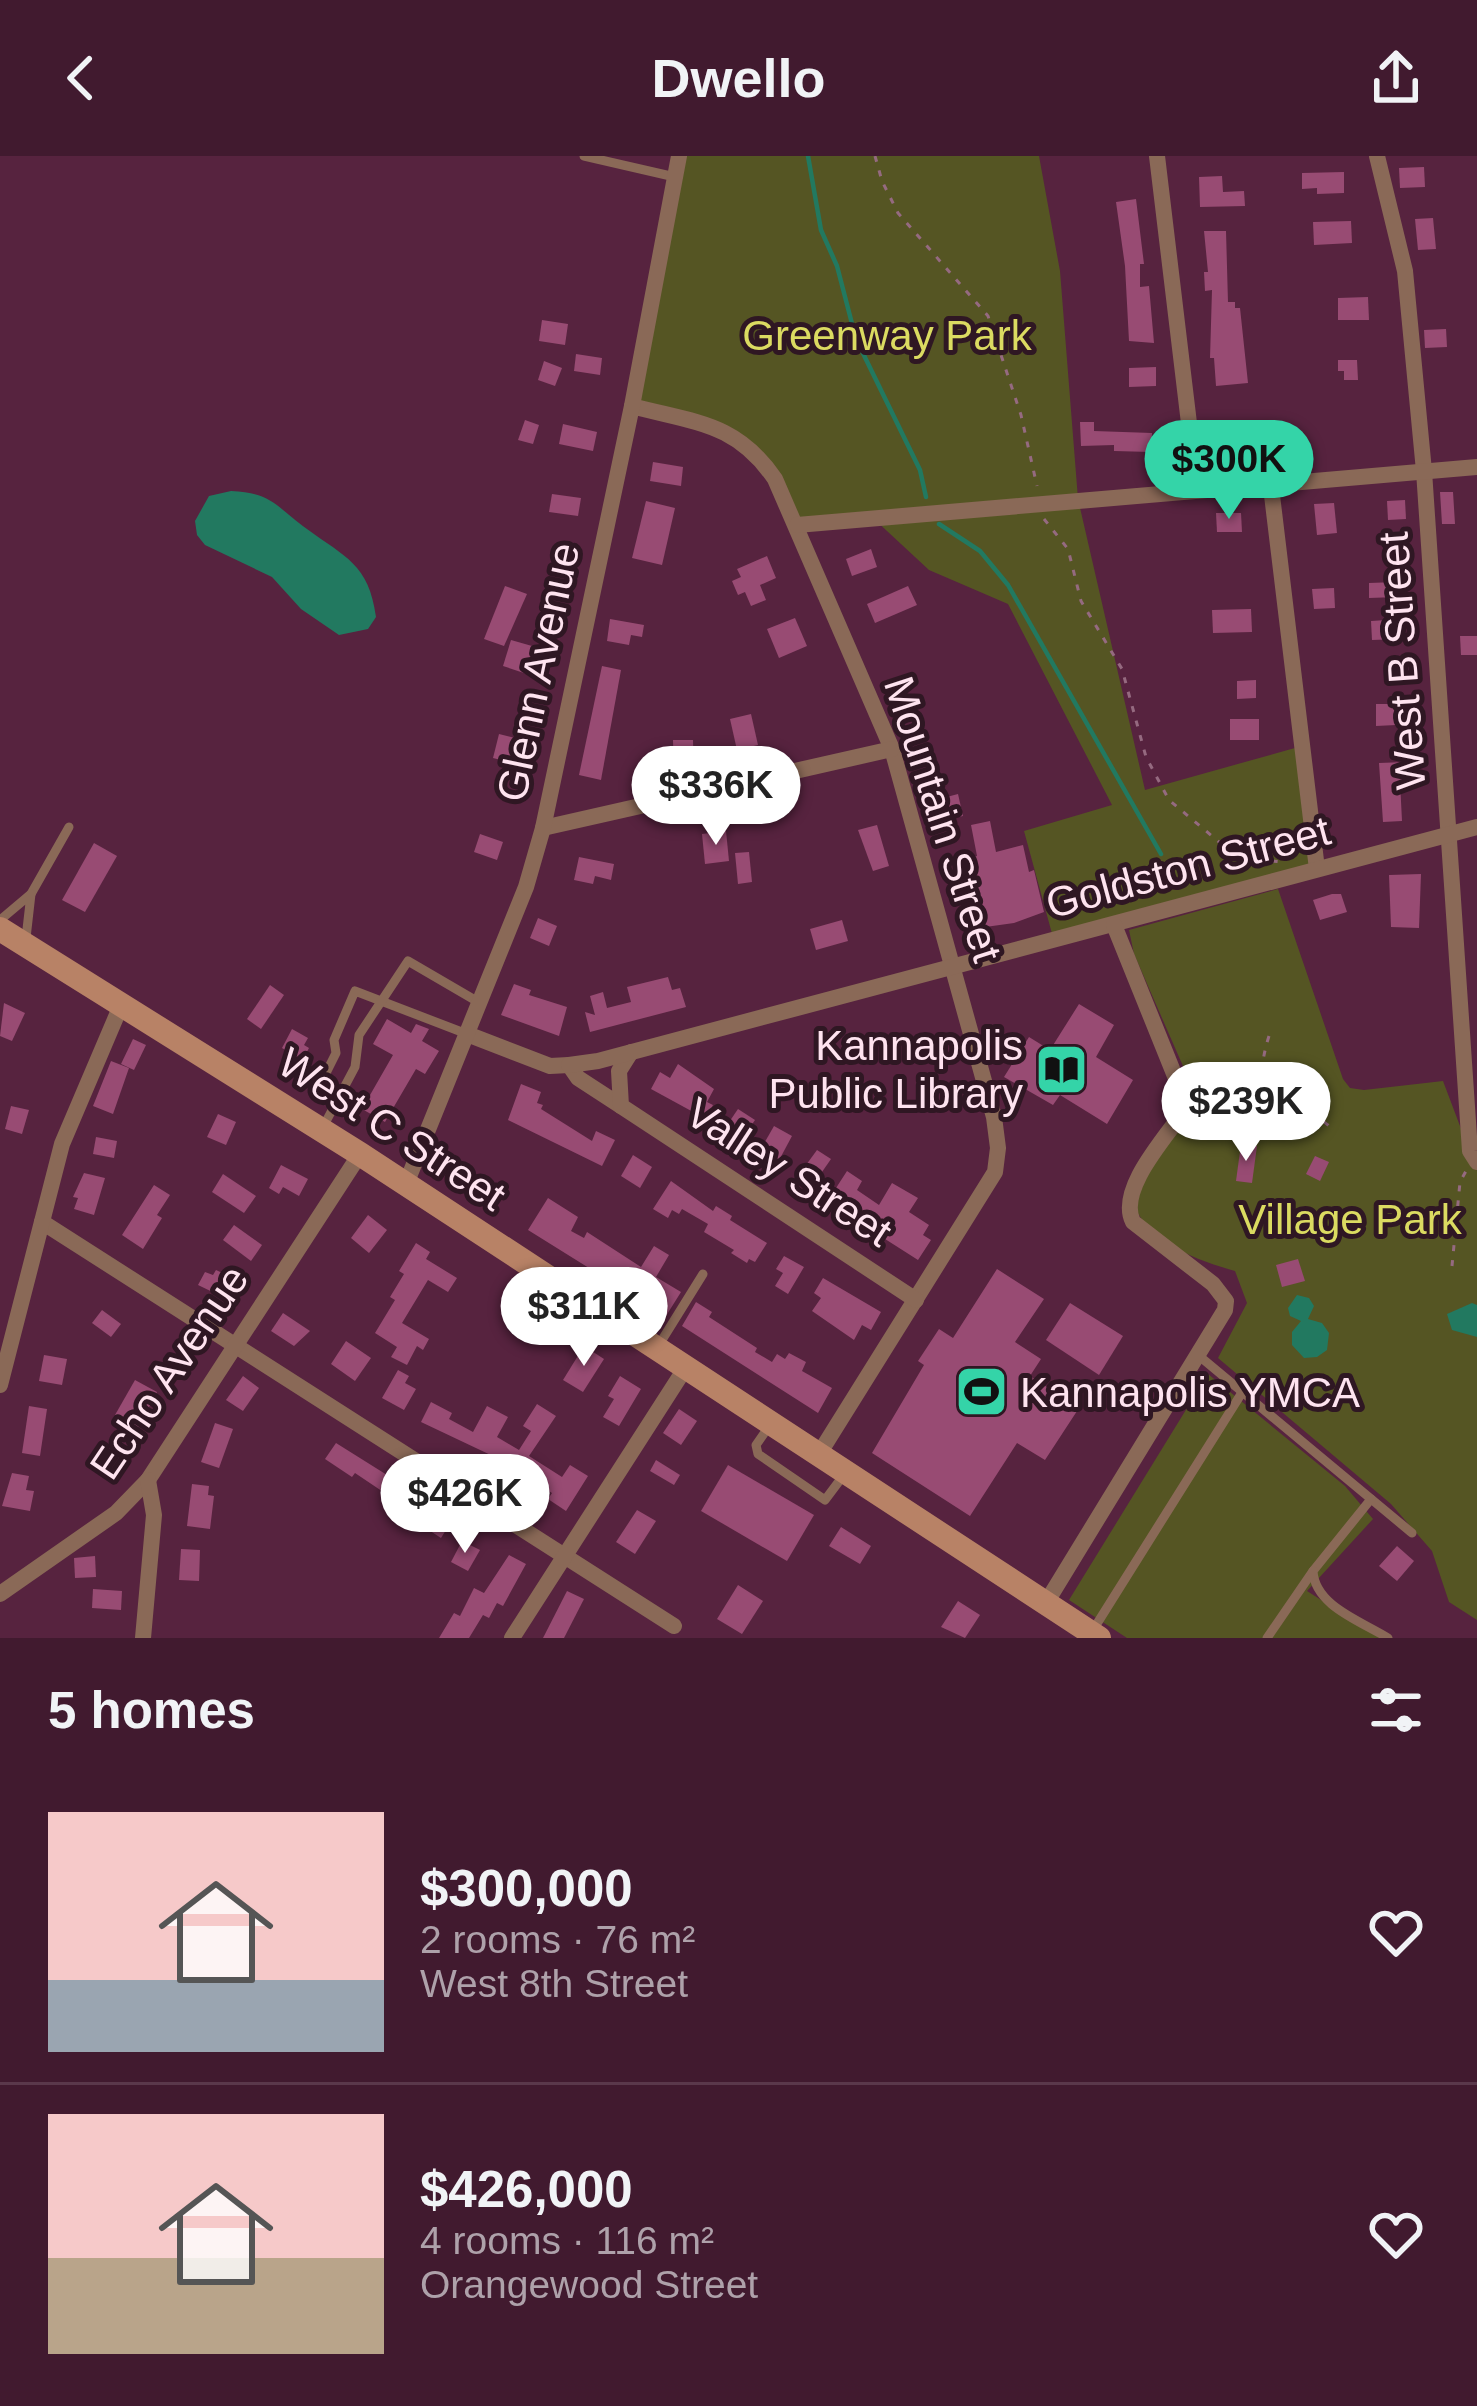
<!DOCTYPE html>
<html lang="en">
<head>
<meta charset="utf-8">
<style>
  :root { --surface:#411a2f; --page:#482337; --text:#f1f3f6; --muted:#aea1aa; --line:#5a384b; --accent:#34d4a8 }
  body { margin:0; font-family:Helvetica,sans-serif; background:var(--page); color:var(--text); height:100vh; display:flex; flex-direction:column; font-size:45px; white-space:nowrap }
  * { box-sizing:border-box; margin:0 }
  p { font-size:39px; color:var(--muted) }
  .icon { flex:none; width:66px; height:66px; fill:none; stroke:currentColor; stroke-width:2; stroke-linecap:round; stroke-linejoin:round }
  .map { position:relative; height:1482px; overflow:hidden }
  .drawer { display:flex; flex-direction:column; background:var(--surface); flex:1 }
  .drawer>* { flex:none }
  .price { position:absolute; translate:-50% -102px; padding:0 27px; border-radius:42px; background:#fff; color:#222; font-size:39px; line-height:78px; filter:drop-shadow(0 3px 6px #0008) }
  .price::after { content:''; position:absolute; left:50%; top:72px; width:36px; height:27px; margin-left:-18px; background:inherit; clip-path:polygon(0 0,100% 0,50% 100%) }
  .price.current { background:var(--accent); color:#111 }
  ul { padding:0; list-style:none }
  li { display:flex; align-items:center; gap:36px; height:300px; padding:0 48px }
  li+li { border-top:3px solid var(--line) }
  li span { display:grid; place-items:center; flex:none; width:336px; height:240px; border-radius:0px; color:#555 }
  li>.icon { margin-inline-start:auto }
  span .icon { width:144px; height:144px; fill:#fffc; stroke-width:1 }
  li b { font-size:51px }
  h2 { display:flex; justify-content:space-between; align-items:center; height:144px; padding:0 48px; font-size:51px }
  header { display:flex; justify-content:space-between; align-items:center; height:156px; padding:0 48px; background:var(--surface); font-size:54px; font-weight:700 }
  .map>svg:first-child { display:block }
  .green { fill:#555523 }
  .water { fill:#227960 }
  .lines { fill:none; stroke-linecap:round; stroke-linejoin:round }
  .stream { stroke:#227960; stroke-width:4.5 }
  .building { fill:#984b73 }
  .path { stroke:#956a80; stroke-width:3; stroke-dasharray:6 9; stroke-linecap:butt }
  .lane { stroke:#8a6957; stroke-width:9 }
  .street { stroke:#8a6957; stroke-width:16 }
  .secondary { stroke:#b88266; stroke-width:24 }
  .labels { text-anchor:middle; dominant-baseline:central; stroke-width:10; stroke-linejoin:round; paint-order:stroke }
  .park-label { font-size:42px; fill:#dbdb61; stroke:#2f1723 }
  .street-label { font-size:42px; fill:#fee3ef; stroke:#2f1723 }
  .poi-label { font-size:42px; fill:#fee3ef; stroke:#2f1723; text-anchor:end }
</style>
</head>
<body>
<header><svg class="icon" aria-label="back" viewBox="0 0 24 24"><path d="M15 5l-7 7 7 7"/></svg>Dwello<svg class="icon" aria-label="share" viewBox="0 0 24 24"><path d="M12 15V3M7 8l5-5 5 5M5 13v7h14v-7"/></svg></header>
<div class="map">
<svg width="1477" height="1482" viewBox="0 0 1477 1482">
  <rect width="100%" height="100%" fill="#57233f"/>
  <!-- green -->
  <g class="green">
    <path d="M679,0H1039L1060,115L1078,343L1145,634L1302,590L1317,713L1054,785L1024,675L1112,649L1008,448L929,414L873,362L797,369L770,316L733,278L632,250Z"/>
    <path d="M1278,733L1343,923L1350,932L1364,934L1443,925L1477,1015V1464L1449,1446L1432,1395L1391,1348L1218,1202L1247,1147L1235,1115C1199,1105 1149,1087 1134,1049L1142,1026L1194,947L1193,933L1134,798L1129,774Z"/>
    <path d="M1208,1218L1345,1330L1373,1363L1307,1435L1381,1482H1127L1069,1444Z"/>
  </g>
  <!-- water -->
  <g class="water">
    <path d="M231,335C273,337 276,351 307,373C345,401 369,408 376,461L368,473L339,479L301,453L272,421L205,389L197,379L195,365L209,340Z"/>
    <path d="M1297,1139L1309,1142L1314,1150L1308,1163L1322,1167L1329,1177L1327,1194L1317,1201L1304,1202L1292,1189V1176L1301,1165L1290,1160L1288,1152Z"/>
    <path d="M1472,1147L1477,1149V1181L1452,1174L1447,1158Z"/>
  </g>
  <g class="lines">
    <!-- stream -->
    <g class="stream">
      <path d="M808,0L821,74L837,110L856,183L920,314L926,341"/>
      <path d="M939,368L980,395L1008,429L1161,698"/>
    </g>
  </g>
  <!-- building -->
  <g class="building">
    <path d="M1424,11L1425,31L1400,32L1399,12Z"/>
    <path d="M1344,16V37L1317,38V32L1302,33V17Z"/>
    <path d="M1222,20L1223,36L1244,35L1245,50L1200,51L1199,21Z"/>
    <path d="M1136,43L1144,108H1140V131L1149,130L1154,187L1129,185L1125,110L1116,46Z"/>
    <path d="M1433,62L1436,93L1418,94L1415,63Z"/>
    <path d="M1351,65L1352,87L1314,89L1313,66Z"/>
    <path d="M1204,75H1226L1228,146H1235V152H1240L1248,227L1216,230L1214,202H1210L1212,134L1205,135L1204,116H1208Z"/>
    <path d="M1368,141L1369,164H1338V142Z"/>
    <path d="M542,164L568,168L565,189L539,185Z"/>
    <path d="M1446,173L1447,191L1425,192L1424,174Z"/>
    <path d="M576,198L602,202L600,219L574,215Z"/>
    <path d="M1338,204H1357L1358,224H1344V215H1338Z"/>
    <path d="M544,205L562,212L555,230L538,224Z"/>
    <path d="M1156,211V230L1129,231V212Z"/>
    <path d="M525,264L539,269L533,288L518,284Z"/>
    <path d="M1080,266H1094V275L1152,277L1151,296L1114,295V289L1081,290Z"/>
    <path d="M563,268L597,276L593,295L559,288Z"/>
    <path d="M653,306L683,311L681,330L650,325Z"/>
    <path d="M1440,336H1453L1455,368H1442Z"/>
    <path d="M552,338L581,342L578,360L549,356Z"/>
    <path d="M1405,344L1406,363L1388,364L1387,345Z"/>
    <path d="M646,345L675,352L662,409L632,402Z"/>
    <path d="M1334,347L1337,377L1317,379L1314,348Z"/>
    <path d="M1216,357H1241L1242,376H1217Z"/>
    <path d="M871,393L877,411L852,420L846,403Z"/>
    <path d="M767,400L776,422L760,429L766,444L751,450L745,436L738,439L732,425L741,421L737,413Z"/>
    <path d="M1396,426L1397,441L1369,442V427Z"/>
    <path d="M505,430L527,438L504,490L484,483Z"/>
    <path d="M908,430L917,449L875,467L867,448Z"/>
    <path d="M1334,432L1335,452L1314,453L1312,433Z"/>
    <path d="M1251,453L1252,476L1213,477L1212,454Z"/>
    <path d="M795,462L807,490L779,502L767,473Z"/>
    <path d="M610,463L644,469L642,481L631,479L629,489L607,485Z"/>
    <path d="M1401,463V483L1372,484L1371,465Z"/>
    <path d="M1460,480H1477V499H1461Z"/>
    <path d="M511,484L539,492L530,519L503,510Z"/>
    <path d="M602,510L621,514L601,624L579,619Z"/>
    <path d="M1256,524V542L1237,543V525Z"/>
    <path d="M1376,548H1395L1396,569L1376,570Z"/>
    <path d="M751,558L758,589L737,594L730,563Z"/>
    <rect x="1230" y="563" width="29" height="21"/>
    <path d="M499,578L531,586L525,610L493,602Z"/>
    <path d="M673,584H693L694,617L674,618Z"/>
    <path d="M1405,606L1406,625H1400L1402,665L1383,666L1379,607Z"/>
    <path d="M958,638L963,660L944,664L939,643Z"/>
    <path d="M990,665L996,696L1023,689L1029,716L1034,714L1044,756L1014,767L971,773L956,706L977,700L971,669Z"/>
    <path d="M877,669L889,710L873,715L858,674Z"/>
    <path d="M726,675L729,705L705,708L702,678Z"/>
    <path d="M480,678L503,686L497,704L474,696Z"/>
    <path d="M94,687L117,700L85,756L62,744Z"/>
    <path d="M749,696L752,726L738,728L735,697Z"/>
    <path d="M579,701L614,708L611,724L595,720L593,728L574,724Z"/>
    <path d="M1421,718L1419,772L1391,771L1389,719Z"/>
    <path d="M1332,738H1341L1347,756L1320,764L1313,744Z"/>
    <path d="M538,762L557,770L549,790L530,782Z"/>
    <path d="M842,764L848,785L816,794L810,773Z"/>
    <path d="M668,821L672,834L680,832L686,851L590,876L585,856L595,859L590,840L603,836L607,852L631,846L627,831Z"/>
    <path d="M514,828L531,834L529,839L567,851L559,880L501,859Z"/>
    <path d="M270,829L284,839L261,873L247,863Z"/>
    <path d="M4,847L25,857L12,885L0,880Z"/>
    <path d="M1079,848L1114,869L1096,901L1133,924L1107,968L1060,939L1053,949L1004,921L1029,881L1050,894Z"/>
    <path d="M387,863L411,877L416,868L429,873L422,885L439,895L425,918L416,913L385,966L362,953L393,899L373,888Z"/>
    <path d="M292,873L308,882L304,889L309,892L296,916L285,910L292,898L282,892Z"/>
    <path d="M133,883L146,889L134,914L121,908Z"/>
    <path d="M111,905L129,912L113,958L93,950Z"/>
    <path d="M1248,907L1250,924L1229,926L1228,908Z"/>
    <path d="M678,908L714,933L707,946L713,949L706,963L651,933L660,916L670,922Z"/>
    <path d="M521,928L541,936L537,947L543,949L541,953L592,985L596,975L615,984L602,1010L508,964Z"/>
    <path d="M1254,940L1263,954L1223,976L1215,962Z"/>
    <path d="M11,950L29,954L22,978L5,973Z"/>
    <path d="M738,953L755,964L740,986L723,975Z"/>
    <path d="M218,958L236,966L226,989L207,981Z"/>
    <path d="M774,970L792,980L777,1008L758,998Z"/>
    <path d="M96,981L117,985L114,1002L93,998Z"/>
    <path d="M1241,988L1257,990L1252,1027L1236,1025Z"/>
    <path d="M817,994L831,1003L813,1029L798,1020Z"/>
    <path d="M633,999L652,1011L640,1032L621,1020Z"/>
    <path d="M1315,1000L1329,1006L1320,1025L1306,1018Z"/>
    <path d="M281,1009L308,1023L299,1040L283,1031L279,1038L269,1032Z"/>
    <path d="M847,1015L862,1025L857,1034L879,1049L892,1027L918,1042L909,1056L929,1069L923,1079L931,1084L918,1104L827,1046Z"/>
    <path d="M84,1017L105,1022L94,1059L74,1053L78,1042L73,1041Z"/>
    <path d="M223,1018L256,1040L244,1057L212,1036Z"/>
    <path d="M671,1025L713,1055L716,1050L732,1060L730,1064L767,1087L755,1106L749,1103L747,1107L731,1097L734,1094L704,1076L708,1068L682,1053L679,1058L672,1054L668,1062L653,1053Z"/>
    <path d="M154,1029L170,1039L157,1059L162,1062L143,1093L122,1079Z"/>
    <path d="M548,1042L578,1061L571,1075L584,1082L587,1076L641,1111L654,1090L669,1099L656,1121L681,1136L666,1160L528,1074Z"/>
    <path d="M368,1059L387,1074L369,1097L351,1082Z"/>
    <path d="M234,1069L262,1089L251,1105L223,1084Z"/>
    <path d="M416,1087L430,1096L426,1103L457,1122L448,1136L428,1124L402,1167L429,1183L423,1194L417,1190L407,1209L391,1201L397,1191L375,1177L395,1144L390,1141L404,1118L399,1115Z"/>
    <path d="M784,1100L804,1111L788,1138L775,1130L783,1117L776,1113Z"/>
    <path d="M1298,1103L1305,1125L1282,1131L1276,1109Z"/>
    <path d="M997,1113L1044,1143L1015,1186L1041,1203L1030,1220L1079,1252L1045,1304L1017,1287L970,1360L872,1297L924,1209L918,1205L939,1173L953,1182Z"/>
    <path d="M216,1114L235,1123L225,1142L198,1129L205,1116L213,1119Z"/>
    <path d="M823,1122L881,1156L871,1174L862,1169L854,1184L812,1155L821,1142L814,1137Z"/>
    <path d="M696,1146L712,1156L709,1161L757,1192L755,1196L772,1206L777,1198L785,1203L789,1197L806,1206L802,1215L832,1232L818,1257L682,1170Z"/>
    <path d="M1070,1147L1123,1180L1099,1219L1046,1184Z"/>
    <path d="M102,1154L121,1168L111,1181L92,1167Z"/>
    <path d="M283,1157L310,1175L294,1190L271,1175Z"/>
    <path d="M346,1185L371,1202L355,1225L331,1208Z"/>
    <path d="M584,1190L604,1203L583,1236L563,1224Z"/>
    <path d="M44,1199L67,1203L62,1229L39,1225Z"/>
    <path d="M398,1214L409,1220L405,1227L416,1233L404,1254L382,1242Z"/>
    <path d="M243,1220L259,1232L243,1255L226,1244Z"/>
    <path d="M620,1220L641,1233L619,1270L603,1261L614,1243L608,1240Z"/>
    <path d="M135,1224L157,1236L138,1272L115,1259Z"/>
    <path d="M431,1246L452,1257L449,1263L473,1276L487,1250L508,1261L497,1281L519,1294L531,1275L523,1270L537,1248L556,1260L529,1300L562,1321L570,1309L588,1320L566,1355L548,1343L552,1337L497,1302L421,1266Z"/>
    <path d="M29,1250L47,1253L40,1300L22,1297Z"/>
    <path d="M679,1253L697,1265L681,1289L663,1277Z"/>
    <path d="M215,1267L233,1273L219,1312L201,1306Z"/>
    <path d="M336,1287L454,1361L441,1382L409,1361L413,1356L355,1317L352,1321L325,1303Z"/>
    <path d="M656,1304L680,1319L674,1329L650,1315Z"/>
    <path d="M728,1309L814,1359L787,1405L701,1355Z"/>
    <path d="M12,1317L29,1320L26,1334L34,1335L30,1355L2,1350Z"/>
    <path d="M192,1328L209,1330L208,1339L214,1340L210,1373L187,1370Z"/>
    <path d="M637,1354L656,1365L635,1398L616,1386Z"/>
    <path d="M841,1371L871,1390L860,1408L829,1390Z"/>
    <path d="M462,1385L480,1394L468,1415L451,1406Z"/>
    <path d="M1397,1390L1414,1405L1397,1425L1379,1410Z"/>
    <path d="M181,1393L200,1394L199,1425L179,1424Z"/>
    <path d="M509,1399L526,1408L503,1450L497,1447L489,1462L483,1459L469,1482H439L454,1457L460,1460L474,1432L484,1437Z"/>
    <path d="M95,1400L96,1421L75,1422L74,1402Z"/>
    <path d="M738,1429L763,1445L742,1478L717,1463Z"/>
    <path d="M93,1433L122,1435L121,1454L92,1452Z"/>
    <path d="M567,1435L584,1443L564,1482H543Z"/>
    <path d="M958,1445L980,1459L965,1482L941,1471Z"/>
  </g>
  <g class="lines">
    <!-- path -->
    <g class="path">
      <path d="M875,0L882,25L898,57L988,160L1021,259L1037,330"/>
      <path d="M1044,363L1068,393L1081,445L1122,513L1146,601L1169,644L1237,701L1281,706"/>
      <path d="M1269,880C1245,956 1293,937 1329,970"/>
      <path d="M1249,917L1260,915"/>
      <path d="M1259,947L1272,939"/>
      <path d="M1452,1110L1460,1026L1466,1015"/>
    </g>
    <!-- lane -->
    <g class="lane">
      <path d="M584,0L675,21"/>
      <path d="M31,738L69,671"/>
      <path d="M0,764L31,738L26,782"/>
      <path d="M334,949L318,933L336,897L334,884L355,835L467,878"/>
      <path d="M322,973L355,911L359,879L408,805L480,847"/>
      <path d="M657,1192L703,1118"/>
      <path d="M1198,1199L1412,1377"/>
      <path d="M770,1269L756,1289L758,1298L825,1344L843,1320"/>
      <path d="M1371,1343L1313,1415C1315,1450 1361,1465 1388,1482"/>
      <path d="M1093,1474L1243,1235"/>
      <path d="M1267,1482L1313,1415"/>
    </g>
    <!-- street -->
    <g class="street">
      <path d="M1157,0L1197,334"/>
      <path d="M1377,0L1405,115L1424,315L1470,995L1477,1006"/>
      <path d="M632,250C695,267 736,266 775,323L892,593L994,961L998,992L995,1016L819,1298"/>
      <path d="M1271,331L1317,713"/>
      <path d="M797,369L1477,311"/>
      <path d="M543,672L892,593"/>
      <path d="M467,878L550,910L569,909L578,922L621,950"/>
      <path d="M631,896L619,915L621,950L916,1144"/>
      <path d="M569,909L598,905L1477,671"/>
      <path d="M406,1028L526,731L543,672L632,250L679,0"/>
      <path d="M42,1066L674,1470"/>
      <path d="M0,1229L62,988L122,847"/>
      <path d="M0,1438L116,1357L148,1324L360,998"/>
      <path d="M1046,1447L1225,1154L1226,1145L1213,1128L1133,1066C1117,1034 1165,982 1184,955L1185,945L1114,769"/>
      <path d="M143,1482L154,1359L148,1324"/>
      <path d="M512,1482L686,1211"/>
    </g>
    <!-- secondary -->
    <path class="secondary" d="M0,773L360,998L1099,1482"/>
  </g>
  <!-- icons -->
  <defs>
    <symbol id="library-square" viewBox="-11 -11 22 22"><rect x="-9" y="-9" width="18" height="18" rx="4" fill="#34d4a8" stroke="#2f1723"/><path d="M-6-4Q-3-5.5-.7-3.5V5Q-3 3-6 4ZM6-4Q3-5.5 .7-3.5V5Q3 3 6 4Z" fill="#111"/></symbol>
    <symbol id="stadium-square" viewBox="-11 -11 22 22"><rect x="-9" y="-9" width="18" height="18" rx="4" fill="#34d4a8" stroke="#2f1723"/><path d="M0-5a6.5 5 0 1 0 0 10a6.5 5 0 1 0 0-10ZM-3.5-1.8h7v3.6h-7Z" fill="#111"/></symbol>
  </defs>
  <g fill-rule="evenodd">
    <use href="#library-square" x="1032" y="884" width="59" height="59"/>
    <use href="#stadium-square" x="952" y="1206" width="59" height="59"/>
  </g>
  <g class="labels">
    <!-- park labels -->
    <g class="park-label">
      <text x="887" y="179">Greenway Park</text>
      <text x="1350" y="1063">Village Park</text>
    </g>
    <!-- street labels -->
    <g class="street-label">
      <text transform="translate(1402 505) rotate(-94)">West B Street</text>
      <text transform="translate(538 516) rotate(-78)">Glenn Avenue</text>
      <text transform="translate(943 663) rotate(72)">Mountain Street</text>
      <text transform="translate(1188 711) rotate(-15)">Goldston Street</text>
      <text transform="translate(392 973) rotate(33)">West C Street</text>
      <text transform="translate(789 1016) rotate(33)">Valley Street</text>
      <text transform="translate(169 1216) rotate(-56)">Echo Avenue</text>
    </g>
    <!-- poi labels -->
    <g class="poi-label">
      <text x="1023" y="889">Kannapolis<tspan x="1023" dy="48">Public Library</tspan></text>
      <text x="1020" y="1236" text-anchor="start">Kannapolis YMCA</text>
    </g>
  </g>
</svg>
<b class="price current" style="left:1229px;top:366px">$300K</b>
<b class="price" style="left:716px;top:692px">$336K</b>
<b class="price" style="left:1246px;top:1008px">$239K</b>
<b class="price" style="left:584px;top:1213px">$311K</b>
<b class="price" style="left:465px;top:1400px">$426K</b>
</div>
<section class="drawer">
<h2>5 homes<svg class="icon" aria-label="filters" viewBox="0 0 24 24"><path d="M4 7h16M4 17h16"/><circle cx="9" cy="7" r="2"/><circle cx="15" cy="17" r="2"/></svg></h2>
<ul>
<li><span style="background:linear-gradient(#f6c9c9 70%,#9aa5b1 0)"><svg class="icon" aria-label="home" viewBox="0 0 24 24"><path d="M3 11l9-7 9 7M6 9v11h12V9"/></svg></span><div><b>$300,000</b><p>2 rooms · 76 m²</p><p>West 8th Street</p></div><svg class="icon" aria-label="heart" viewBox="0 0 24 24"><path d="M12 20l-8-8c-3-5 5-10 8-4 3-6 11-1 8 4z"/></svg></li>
<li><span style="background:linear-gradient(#f6c9c9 60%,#b9a48a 0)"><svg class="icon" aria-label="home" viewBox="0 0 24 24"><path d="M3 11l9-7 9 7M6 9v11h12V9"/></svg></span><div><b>$426,000</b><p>4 rooms · 116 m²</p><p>Orangewood Street</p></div><svg class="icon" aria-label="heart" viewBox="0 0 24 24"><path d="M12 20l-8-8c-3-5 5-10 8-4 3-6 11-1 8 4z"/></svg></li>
</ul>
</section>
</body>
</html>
